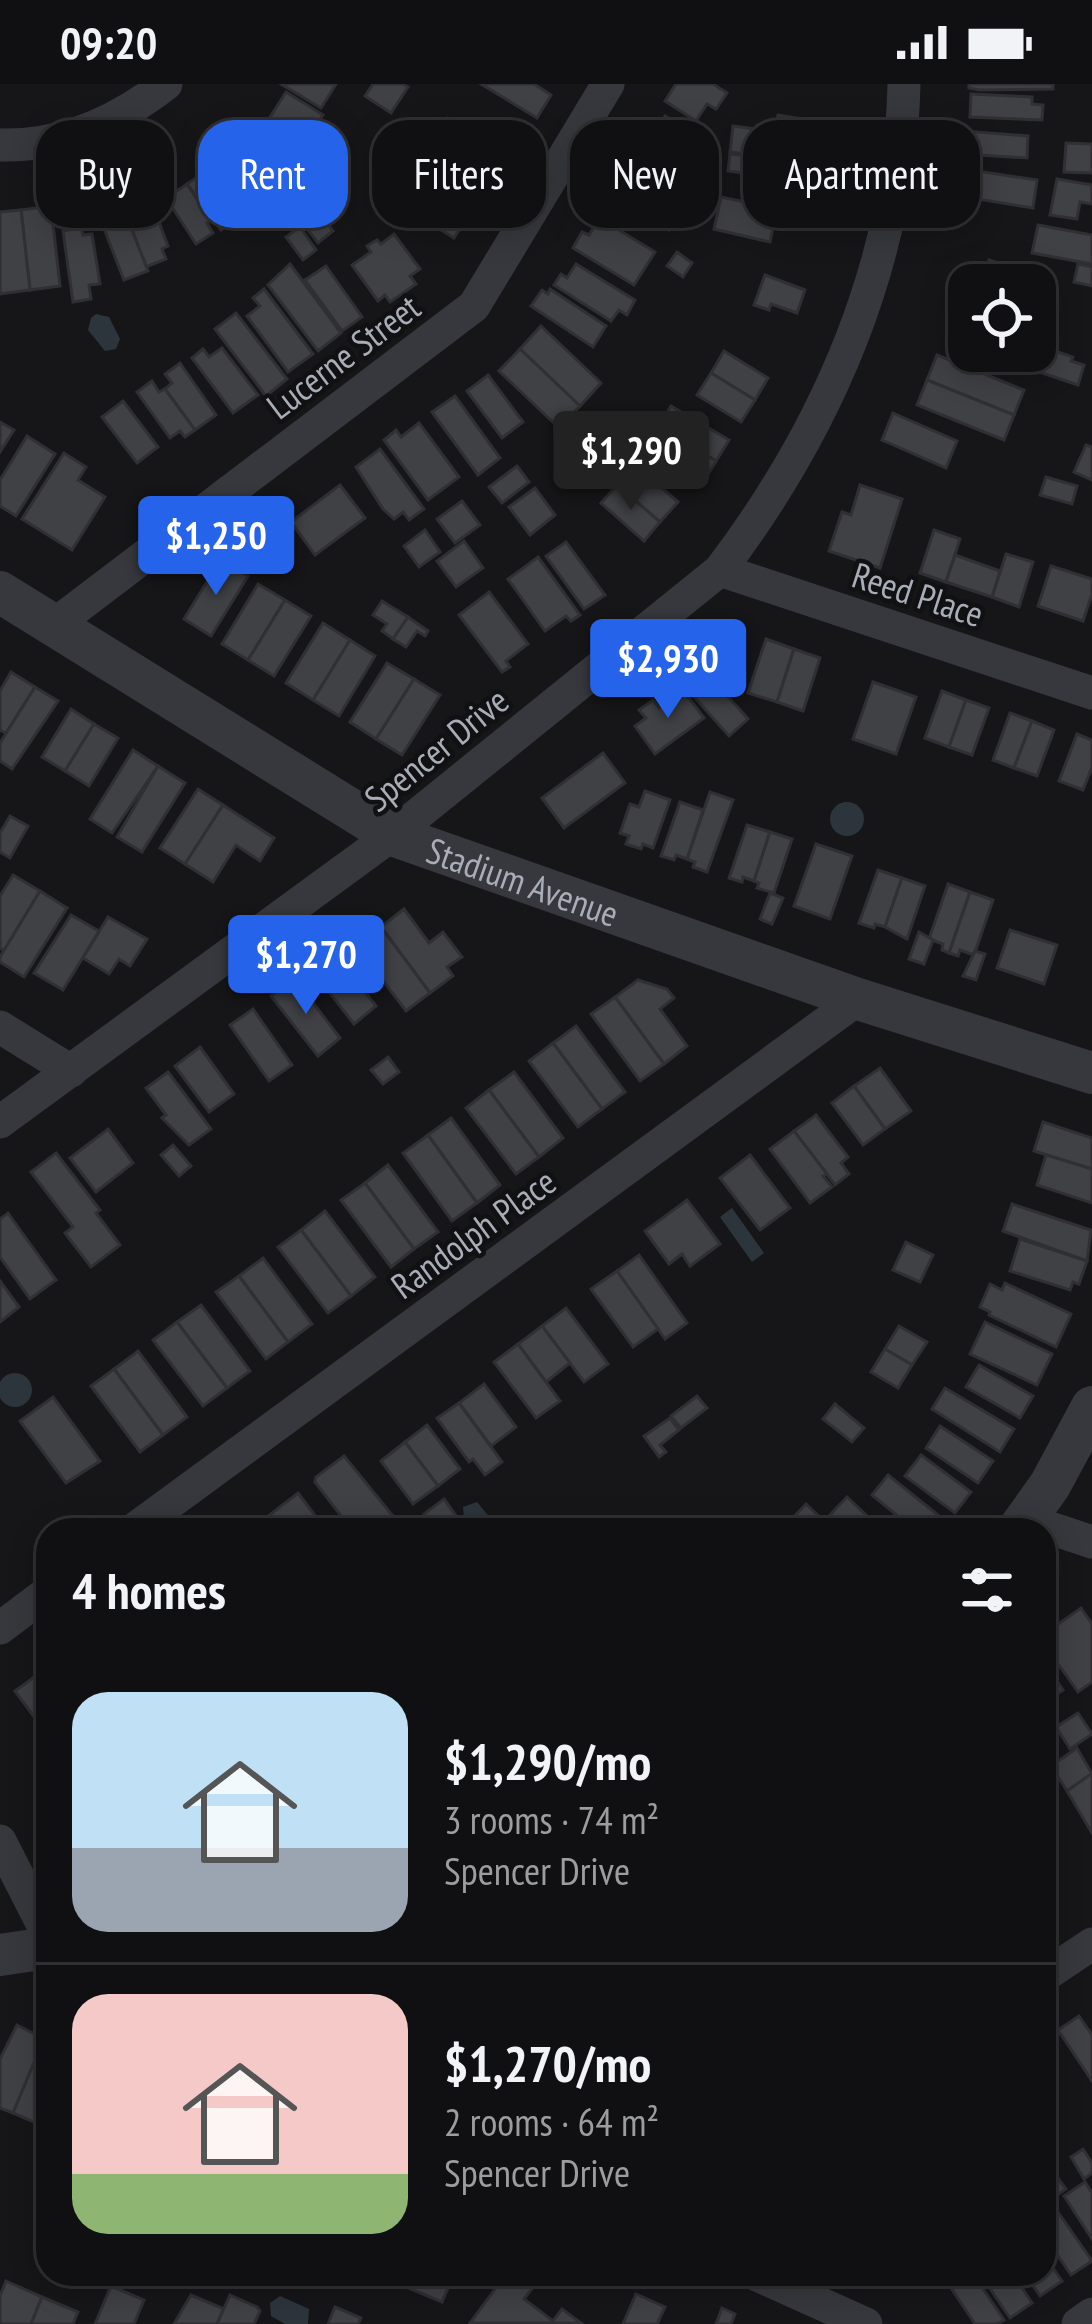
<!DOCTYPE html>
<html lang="en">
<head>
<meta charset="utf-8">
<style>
  :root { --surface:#101012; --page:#19191b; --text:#f1f3f6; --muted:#9c9d9f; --line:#303032; --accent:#2563eb }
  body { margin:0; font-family:"PT Sans Narrow",sans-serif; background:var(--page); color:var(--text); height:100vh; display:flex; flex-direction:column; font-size:45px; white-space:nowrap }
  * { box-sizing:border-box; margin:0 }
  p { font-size:39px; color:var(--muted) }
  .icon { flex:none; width:66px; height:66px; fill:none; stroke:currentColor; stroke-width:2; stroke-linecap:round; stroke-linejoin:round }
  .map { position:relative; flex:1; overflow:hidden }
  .side { position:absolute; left:36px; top:1434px; width:1020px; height:768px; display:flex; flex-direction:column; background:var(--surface); border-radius:36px; box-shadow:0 6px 30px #0003,0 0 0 3px var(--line) }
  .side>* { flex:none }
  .banner { position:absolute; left:36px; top:36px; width:1020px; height:108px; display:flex; gap:24px }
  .fabs { position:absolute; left:948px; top:180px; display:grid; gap:24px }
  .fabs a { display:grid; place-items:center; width:108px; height:108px; border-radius:24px; background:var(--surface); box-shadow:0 6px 30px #0003,0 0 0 3px var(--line); font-size:60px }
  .price { position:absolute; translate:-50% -102px; padding:0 27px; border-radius:12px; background:var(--accent); color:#fff; font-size:39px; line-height:78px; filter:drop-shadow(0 3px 6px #0008) }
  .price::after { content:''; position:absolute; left:50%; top:72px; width:36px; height:27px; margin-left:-18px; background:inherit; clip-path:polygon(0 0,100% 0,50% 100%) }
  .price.active { background:#222; color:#fff }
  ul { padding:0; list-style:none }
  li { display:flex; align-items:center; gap:36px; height:300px; padding:0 36px }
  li+li { border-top:3px solid var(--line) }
  li span { display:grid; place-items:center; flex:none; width:336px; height:240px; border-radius:36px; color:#555 }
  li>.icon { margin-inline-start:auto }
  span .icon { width:144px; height:144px; fill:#fffc; stroke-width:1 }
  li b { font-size:51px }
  h2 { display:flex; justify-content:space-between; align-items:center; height:144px; padding:0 36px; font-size:51px }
  .tag { padding:0 42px; border-radius:36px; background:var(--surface); box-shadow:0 6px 30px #0003,0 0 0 3px var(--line); font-size:42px; line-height:108px }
  .tag.active { background:var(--accent); color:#fff }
  .status { display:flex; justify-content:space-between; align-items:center; height:84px; padding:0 60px; background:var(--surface); direction:ltr }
  .status svg { height:33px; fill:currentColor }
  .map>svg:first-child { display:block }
  .water { fill:#2c353c }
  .building { fill:#404145; stroke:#303034; stroke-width:3 }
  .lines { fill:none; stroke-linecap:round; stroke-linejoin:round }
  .minor { stroke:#37383d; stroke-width:33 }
  .tertiary { stroke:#37383d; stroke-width:42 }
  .labels { text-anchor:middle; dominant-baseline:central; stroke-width:9; stroke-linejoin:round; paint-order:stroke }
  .street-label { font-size:36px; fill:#a8adb8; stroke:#111113 }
</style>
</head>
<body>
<div class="status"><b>09:20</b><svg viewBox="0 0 49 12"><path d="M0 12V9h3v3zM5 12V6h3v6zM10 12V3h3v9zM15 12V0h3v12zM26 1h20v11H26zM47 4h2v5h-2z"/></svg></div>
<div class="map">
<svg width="1092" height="2240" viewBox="0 0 1092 2240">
  <rect width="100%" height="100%" fill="#161618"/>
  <!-- water -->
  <g class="water">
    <path d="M96,230L109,233L120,255L116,265L105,267L88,246L91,234Z"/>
    <circle cx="847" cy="735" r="17"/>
    <path d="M732,1124L764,1169L752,1178L720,1133Z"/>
    <circle cx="15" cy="1306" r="17"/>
    <path d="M477,1418L492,1436L493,1446H473L464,1434L463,1423Z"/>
    <path d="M280,2212L309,2225L308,2240H285L271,2232L270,2219Z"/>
  </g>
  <!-- building -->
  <g class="building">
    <path d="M281,0H336L321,24Z"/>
    <path d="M373,0H403L408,3L391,29L365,12Z"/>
    <path d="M481,0H534L551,11L537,34Z"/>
    <path d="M676,0H713L727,9L716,25L707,20L696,37L665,17Z"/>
    <path d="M969,0H1053V5L979,6L969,4Z"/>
    <path d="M286,8L323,31L318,39L334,48L323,64L269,35Z"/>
    <path d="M971,10L1032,13V20L1043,21L1042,36L970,33Z"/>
    <path d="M778,31L838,41L835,56L841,57L838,75L773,64Z"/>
    <path d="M665,32L706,57L676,105L636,80Z"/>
    <path d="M448,34L504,69L473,118L428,89L446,61L436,55Z"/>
    <path d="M262,40L292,74L283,82L292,91L278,103L239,59Z"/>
    <path d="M733,42L763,46L760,72L730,68Z"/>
    <path d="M963,47L1028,52L1027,74L962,70Z"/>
    <path d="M1066,59L1092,60V89L1064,88Z"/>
    <path d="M730,70L752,72L750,90L728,87Z"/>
    <path d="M957,84L1037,96L1033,124L953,111Z"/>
    <path d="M210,85L239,135L221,146L187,100Z"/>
    <path d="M315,85L337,103L327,114L306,95Z"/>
    <path d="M787,85L845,98L840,122L782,110Z"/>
    <path d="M403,86L470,128L454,154L387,113Z"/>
    <path d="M634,90L679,119L672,129L681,135L676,143L673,140L669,146L616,112Z"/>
    <path d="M1057,95L1092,101V120L1080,118L1077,135L1050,131Z"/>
    <path d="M187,100L210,136L207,139L213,149L196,160L166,114Z"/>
    <path d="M761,111L788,117L784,135L775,133L770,158L714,145L721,113L759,121Z"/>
    <path d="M809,121L838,127L834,144L806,138Z"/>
    <path d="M51,122L60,202L30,206L21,126Z"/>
    <path d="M153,122L168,162L162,165L166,175L146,183L127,133Z"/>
    <path d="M316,125L333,147L318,159L301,137Z"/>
    <path d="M21,126L30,206L0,210V128Z"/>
    <path d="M127,133L148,187L124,196L103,142Z"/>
    <path d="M599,134L655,168L634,201L573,164L582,148L589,151Z"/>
    <path d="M1038,141L1092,151V180L1032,169Z"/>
    <path d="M300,143L316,166L303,176L286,153Z"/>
    <path d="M81,144L83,151L92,150L100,200L89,201L91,215L73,218L63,147Z"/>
    <path d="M394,150L420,185L410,192L416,200L390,218L385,211L378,217L352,181L371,168L367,162L377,156L381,160Z"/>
    <path d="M677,168L692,179L683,193L667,182Z"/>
    <path d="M989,176L1056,197L1042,242L1035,239V201H981Z"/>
    <path d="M290,180L341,249L318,267L268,201Z"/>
    <path d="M576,180L635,216L627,231L619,226L611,237L554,201L561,190L567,194Z"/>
    <path d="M1078,180L1092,183V202L1074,198Z"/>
    <path d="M326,182L362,233L342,247L305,196Z"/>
    <path d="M765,191L805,206L797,229L771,220L769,226L754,221Z"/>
    <path d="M264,205L313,270L288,288L247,232L260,222L253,214Z"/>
    <path d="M550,205L606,242L593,263L531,222L542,206L548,210Z"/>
    <path d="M236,229L287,295L266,312L215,245Z"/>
    <path d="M541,242L601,299L580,322L520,265Z"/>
    <path d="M1035,260L1073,273L1071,277L1084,281L1078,301L980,268L1035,267Z"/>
    <path d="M222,264L258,311L233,329L192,274L203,265L209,273Z"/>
    <path d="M520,265L580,322L559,344L499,287Z"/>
    <path d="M724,267L768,294L755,316L711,289Z"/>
    <path d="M937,271L1024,306L1014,331L927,296Z"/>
    <path d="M180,279L216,331L195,346L165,305L172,299L165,290Z"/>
    <path d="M711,289L755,316L741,338L697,311Z"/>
    <path d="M488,291L523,338L502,354L467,307Z"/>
    <path d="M927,296L1014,331L1004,356L917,321Z"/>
    <path d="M152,297L159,308L165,305L195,346L185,353L180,347L170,354L137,308Z"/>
    <path d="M455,312L500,374L478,391L432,328Z"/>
    <path d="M123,317L158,363L137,379L102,333Z"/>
    <path d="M671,322L729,356L716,377L659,342Z"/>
    <path d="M893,329L957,357L946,384L882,356Z"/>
    <path d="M0,338L14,346L0,368Z"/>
    <path d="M419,339L459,393L428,416L384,356L396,346L401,353Z"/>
    <path d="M659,342L716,377L703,399L645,365Z"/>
    <path d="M27,352L55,370L16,432L0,422V396Z"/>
    <path d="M1086,361L1092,363V396L1074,388Z"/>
    <path d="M380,365L424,425L409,436L403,428L394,435L383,425L356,383Z"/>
    <path d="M64,369L86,383L78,396L105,413L72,466L22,435Z"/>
    <path d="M635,381L678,418L660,438L617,401Z"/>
    <path d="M517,382L529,398L502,419L489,403Z"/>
    <path d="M1046,393L1077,402L1072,420L1040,411Z"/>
    <path d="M340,401L365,434L315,471L291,438Z"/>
    <path d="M617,401L660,438L644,457L601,419Z"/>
    <path d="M860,401L902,415L880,484L829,467L842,428L851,431Z"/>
    <path d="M535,404L555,431L530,451L509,423Z"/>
    <path d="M462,417L480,441L455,459L437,435Z"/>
    <path d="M425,446L440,468L419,483L404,462Z"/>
    <path d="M934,446L960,455L946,498L920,489Z"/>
    <path d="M464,457L483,484L456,503L437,477Z"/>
    <path d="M566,458L605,511L584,525L546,472Z"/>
    <path d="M1006,470L1033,478L1019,523L992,513Z"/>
    <path d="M955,471L1000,487L992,513L946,498Z"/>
    <path d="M538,473L580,531L571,537L566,532L545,547L508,495Z"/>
    <path d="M221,475L248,492L211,552L184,535Z"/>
    <path d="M1051,482L1092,495V510L1083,537L1038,522Z"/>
    <path d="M258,500L285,516L248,576L222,560Z"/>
    <path d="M489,508L528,560L506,577L510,583L502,588L459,531Z"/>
    <path d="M285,516L311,532L274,592L248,576Z"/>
    <path d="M382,517L408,533L393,555L382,547L387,540L373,531Z"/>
    <path d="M408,533L428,547L425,552L417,547L406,563L393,555Z"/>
    <path d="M323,539L350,556L313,616L286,599Z"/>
    <path d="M766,555L794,565L777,618L748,609Z"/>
    <path d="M350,556L375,572L339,632L313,616Z"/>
    <path d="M794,565L820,574L803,627L777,618Z"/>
    <path d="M387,579L414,595L376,655L350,638Z"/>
    <path d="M700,581L748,635L729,652L681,598Z"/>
    <path d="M11,588L35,603L6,649L0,646V607Z"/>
    <path d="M414,595L440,611L402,671L376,655Z"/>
    <path d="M873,598L916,613L896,670L853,655Z"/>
    <path d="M35,603L58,617L12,685L0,677V659Z"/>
    <path d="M683,606L704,634L655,670L635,642L646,634L639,626L653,616L659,624Z"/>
    <path d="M942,607L966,616L949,663L925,654Z"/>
    <path d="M966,616L989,624L972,671L949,663Z"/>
    <path d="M71,625L94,640L65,687L42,673Z"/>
    <path d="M1010,629L1032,637L1014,684L993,676Z"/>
    <path d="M1032,637L1054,646L1037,692L1014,684Z"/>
    <path d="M94,640L118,654L89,702L65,687Z"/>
    <path d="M1077,650L1092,656V683L1083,706L1059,697Z"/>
    <path d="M133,666L158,682L112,749L90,735Z"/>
    <path d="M603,669L625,699L564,744L542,714Z"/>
    <path d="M158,682L185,699L142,768L117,753Z"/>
    <path d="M198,705L223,721L185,780L160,764Z"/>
    <path d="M645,707L670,716L653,764L643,760L641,765L626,760L629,752L620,749L630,720L639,723Z"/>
    <path d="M710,708L733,716L707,788L693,783L695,778L687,775Z"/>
    <path d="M680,718L703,726L687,775L676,771L674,776L661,772Z"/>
    <path d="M223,721L274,754L260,777L236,761L213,798L185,780Z"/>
    <path d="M10,732L28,742L10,774L0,768V749Z"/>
    <path d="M747,741L770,748L754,797L743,793L742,798L729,794Z"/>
    <path d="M770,748L792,755L774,809L757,804L759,799L754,797Z"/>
    <path d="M816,760L852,772L830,835L794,822Z"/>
    <path d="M878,786L902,794L885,843L875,840L874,844L859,839Z"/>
    <path d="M13,791L40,807L4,867L0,864V812Z"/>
    <path d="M902,794L925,802L907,855L885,843Z"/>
    <path d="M948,800L970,808L949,869L942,866L943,860L929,855Z"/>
    <path d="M40,807L67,824L24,893L0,878V873Z"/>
    <path d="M970,808L993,816L974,871L960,866L958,872L949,869Z"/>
    <path d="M770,809L783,814L772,840L760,835Z"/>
    <path d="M404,825L429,859L443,848L462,873L447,883L453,892L430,909L381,843Z"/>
    <path d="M71,831L99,847L63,906L34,889Z"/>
    <path d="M108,833L147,855L130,882L119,875L109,890L83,874Z"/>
    <path d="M381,843L430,909L406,927L356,861Z"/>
    <path d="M1010,846L1057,861L1044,900L997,884Z"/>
    <path d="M919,848L933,856L924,880L909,875Z"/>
    <path d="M975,867L985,870L976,896L963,892Z"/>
    <path d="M335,869L376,922L354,940L312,886Z"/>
    <path d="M294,894L340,954L318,972L271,912Z"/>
    <path d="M638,896L667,905L674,914L660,925L687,962L664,980L615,913Z"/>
    <path d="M615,913L664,980L640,997L591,930Z"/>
    <path d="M253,925L292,981L269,997L230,941Z"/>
    <path d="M576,942L625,1008L602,1025L553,959Z"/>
    <path d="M553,959L602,1025L578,1043L529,977Z"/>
    <path d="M200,963L234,1010L209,1028L175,982Z"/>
    <path d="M388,973L399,988L383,1000L371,986Z"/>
    <path d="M880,984L911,1027L885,1045L854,1002Z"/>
    <path d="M168,988L211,1045L189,1061L162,1034L166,1031L146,1004Z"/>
    <path d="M514,988L563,1054L539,1073L489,1006Z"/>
    <path d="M854,1002L885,1045L863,1061L832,1019Z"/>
    <path d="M489,1006L539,1073L516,1090L466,1024Z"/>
    <path d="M816,1031L848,1073L841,1079L849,1090L835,1101L794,1047Z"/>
    <path d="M451,1034L500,1101L477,1119L428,1051Z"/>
    <path d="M1043,1038L1092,1054V1085L1034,1067Z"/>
    <path d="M108,1045L133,1079L96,1108L70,1074Z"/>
    <path d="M794,1047L827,1090L823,1092L832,1103L810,1119L770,1065Z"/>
    <path d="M428,1051L477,1119L452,1137L403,1069Z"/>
    <path d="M173,1061L191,1082L179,1092L161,1071Z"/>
    <path d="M56,1069L100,1126L96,1129L120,1161L91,1183L65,1149L73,1143L31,1088Z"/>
    <path d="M750,1071L790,1124L760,1146L720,1094Z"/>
    <path d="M1046,1071L1092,1085V1119L1037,1101Z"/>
    <path d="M388,1081L438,1148L414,1165L365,1099Z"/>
    <path d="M365,1099L414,1165L391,1183L341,1116Z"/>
    <path d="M687,1116L720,1160L690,1182L682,1170L669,1180L645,1147Z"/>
    <path d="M1012,1120L1091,1146L1087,1177L1003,1147Z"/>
    <path d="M325,1127L375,1193L351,1212L301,1146Z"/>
    <path d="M8,1129L56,1196L30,1215L0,1173V1135Z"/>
    <path d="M301,1146L351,1212L328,1229L278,1163Z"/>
    <path d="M1020,1155L1087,1177L1079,1200L1073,1198L1070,1206L1010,1187Z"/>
    <path d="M906,1158L933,1171L920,1198L893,1186Z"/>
    <path d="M639,1171L687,1239L665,1255L617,1187Z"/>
    <path d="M263,1174L312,1240L288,1258L239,1192Z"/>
    <path d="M617,1187L658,1245L633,1263L591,1205Z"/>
    <path d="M239,1192L288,1258L266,1275L216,1208Z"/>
    <path d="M0,1197L19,1223L0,1238Z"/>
    <path d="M1005,1199L1071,1230L1056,1263L989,1231L990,1228L980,1223L990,1200L1002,1206Z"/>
    <path d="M201,1221L250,1287L227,1304L177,1238Z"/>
    <path d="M566,1224L608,1280L584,1298L542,1242Z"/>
    <path d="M177,1238L227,1304L203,1322L153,1256Z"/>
    <path d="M985,1238L1052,1270L1037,1301L970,1270Z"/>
    <path d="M542,1242L570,1279L546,1298L518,1260Z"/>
    <path d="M899,1242L927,1258L912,1281L885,1265Z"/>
    <path d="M518,1260L560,1317L536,1334L494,1278Z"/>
    <path d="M885,1265L912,1281L898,1304L871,1288Z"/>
    <path d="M138,1267L187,1333L163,1351L114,1285Z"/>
    <path d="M979,1281L1033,1312L1020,1334L966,1303Z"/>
    <path d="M114,1285L163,1351L140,1368L91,1302Z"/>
    <path d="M484,1300L516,1343L491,1362L459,1319Z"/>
    <path d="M945,1304L1014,1345L1000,1368L932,1325Z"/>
    <path d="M697,1312L707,1324L681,1344L671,1332Z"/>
    <path d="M53,1313L100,1377L66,1399L20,1337Z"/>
    <path d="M459,1319L502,1378L485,1391L473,1375L469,1378L437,1334Z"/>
    <path d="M835,1320L864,1344L852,1358L823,1335Z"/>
    <path d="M670,1334L679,1346L660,1361L666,1368L659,1373L644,1352Z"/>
    <path d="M427,1341L460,1385L438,1402L405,1358Z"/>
    <path d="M940,1342L993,1377L978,1399L926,1364Z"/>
    <path d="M405,1358L438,1402L413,1420L381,1377Z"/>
    <path d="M921,1371L971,1408L955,1429L905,1392Z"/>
    <path d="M344,1372L397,1437L385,1446H352L315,1398L316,1393Z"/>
    <path d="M888,1391L948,1439L942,1446H915L872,1411Z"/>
    <path d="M298,1409L326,1446H271L263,1436Z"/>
    <path d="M847,1413L882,1446H833L824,1437Z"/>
    <path d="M444,1415L457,1433L436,1446L424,1430Z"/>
    <path d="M806,1420L824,1437L833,1446H789L785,1442Z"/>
    <path d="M1081,1524L1092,1540V1598L1078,1608L1044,1560V1550Z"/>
    <path d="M1044,1577L1063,1606L1044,1619Z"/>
    <path d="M48,1583V1652L15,1607Z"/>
    <path d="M1078,1629L1092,1650L1070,1665L1056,1643Z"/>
    <path d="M1077,1664L1092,1690L1067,1707L1051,1682Z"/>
    <path d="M48,1686V1715L38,1690Z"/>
    <path d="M1091,1690L1092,1692V1749L1067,1707Z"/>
    <path d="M1079,1932L1092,1951V1997L1058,1946Z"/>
    <path d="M17,1941L44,1955L13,2029L0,2024V1975Z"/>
    <path d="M44,1955L48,1957V2029L43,2042L13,2029Z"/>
    <path d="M1083,2065L1092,2079V2089L1084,2095L1071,2073Z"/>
    <path d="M1052,2086L1066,2105L1053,2114L1044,2101V2092Z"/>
    <path d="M1085,2098L1092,2109V2155L1064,2112Z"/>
    <path d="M1051,2118L1092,2177L1071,2191L1044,2151V2123Z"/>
    <path d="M1044,2171L1062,2197L1040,2212L1025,2190H1044Z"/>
    <path d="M412,2190H454L442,2218L406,2203Z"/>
    <path d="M514,2190L534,2202L524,2215L553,2237L562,2225L581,2239H470L501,2197L505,2201Z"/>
    <path d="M973,2190L1004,2236L997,2240H975L951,2204Z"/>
    <path d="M980,2190H1013L1032,2219L1010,2234Z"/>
    <path d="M6,2197L42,2213L31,2240H0V2212Z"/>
    <path d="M111,2202L144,2216L134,2240H95Z"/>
    <path d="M636,2210L665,2223L657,2240H623Z"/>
    <path d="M191,2211L224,2225L217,2240H174Z"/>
    <path d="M230,2211L257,2223L260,2227L254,2240H217Z"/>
    <path d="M42,2213L78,2228L73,2240H31Z"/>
    <path d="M335,2223L361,2234L358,2240H328Z"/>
    <path d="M722,2224L735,2230L731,2240H716Z"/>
  </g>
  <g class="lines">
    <!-- minor -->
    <g class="minor">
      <path d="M0,61C62,63 117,38 166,0"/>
      <path d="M720,486L1092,609"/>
      <path d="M54,541L474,222L608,0"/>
      <path d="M0,943L71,987"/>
      <path d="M0,1038L392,751L720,486C827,345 900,179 904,0"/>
      <path d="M1026,1436L1092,1458"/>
      <path d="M133,1446L858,915"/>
      <path d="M0,1544L48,1508"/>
      <path d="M0,1757L48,1851"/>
      <path d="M1044,1892L1092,1860"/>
      <path d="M755,2190L866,2240"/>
      <path d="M1078,2240L1092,2230"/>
    </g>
    <!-- tertiary -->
    <g class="tertiary">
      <path id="s1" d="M0,508L392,751L858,915L1092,989"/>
      <path d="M1018,1446L1050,1401L1092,1323"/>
      <path d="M0,1871L48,1864"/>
    </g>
  </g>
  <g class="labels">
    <!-- street labels -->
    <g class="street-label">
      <text transform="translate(343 272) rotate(-37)">Lucerne Street</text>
      <text transform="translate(918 510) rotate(18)">Reed Place</text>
      <text transform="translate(436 665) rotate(-39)">Spencer Drive</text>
      <text stroke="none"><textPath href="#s1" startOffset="600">Stadium Avenue</textPath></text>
      <text transform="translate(473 1149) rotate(-36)">Randolph Place</text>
    </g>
  </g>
</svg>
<div class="fabs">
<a><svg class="icon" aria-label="locate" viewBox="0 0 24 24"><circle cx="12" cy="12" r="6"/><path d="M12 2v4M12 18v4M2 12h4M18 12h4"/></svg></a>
</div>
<b class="price active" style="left:631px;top:429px">$1,290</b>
<b class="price" style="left:216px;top:514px">$1,250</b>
<b class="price" style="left:668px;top:637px">$2,930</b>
<b class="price" style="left:306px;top:933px">$1,270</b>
<div class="banner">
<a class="tag">Buy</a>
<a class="tag active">Rent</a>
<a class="tag">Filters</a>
<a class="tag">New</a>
<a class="tag">Apartment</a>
</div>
<section class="side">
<h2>4 homes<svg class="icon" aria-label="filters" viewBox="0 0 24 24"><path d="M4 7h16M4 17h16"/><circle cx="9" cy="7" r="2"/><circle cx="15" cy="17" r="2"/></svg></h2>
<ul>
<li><span style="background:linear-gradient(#bfe0f5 65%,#9aa5b1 0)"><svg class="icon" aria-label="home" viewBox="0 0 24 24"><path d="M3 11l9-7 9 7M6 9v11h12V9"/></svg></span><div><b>$1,290/mo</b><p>3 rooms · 74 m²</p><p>Spencer Drive</p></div></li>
<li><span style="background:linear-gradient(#f6c9c9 75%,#8fb573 0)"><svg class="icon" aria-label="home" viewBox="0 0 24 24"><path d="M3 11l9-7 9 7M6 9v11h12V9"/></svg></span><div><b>$1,270/mo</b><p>2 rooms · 64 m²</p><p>Spencer Drive</p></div></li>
</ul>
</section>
</div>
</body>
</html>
